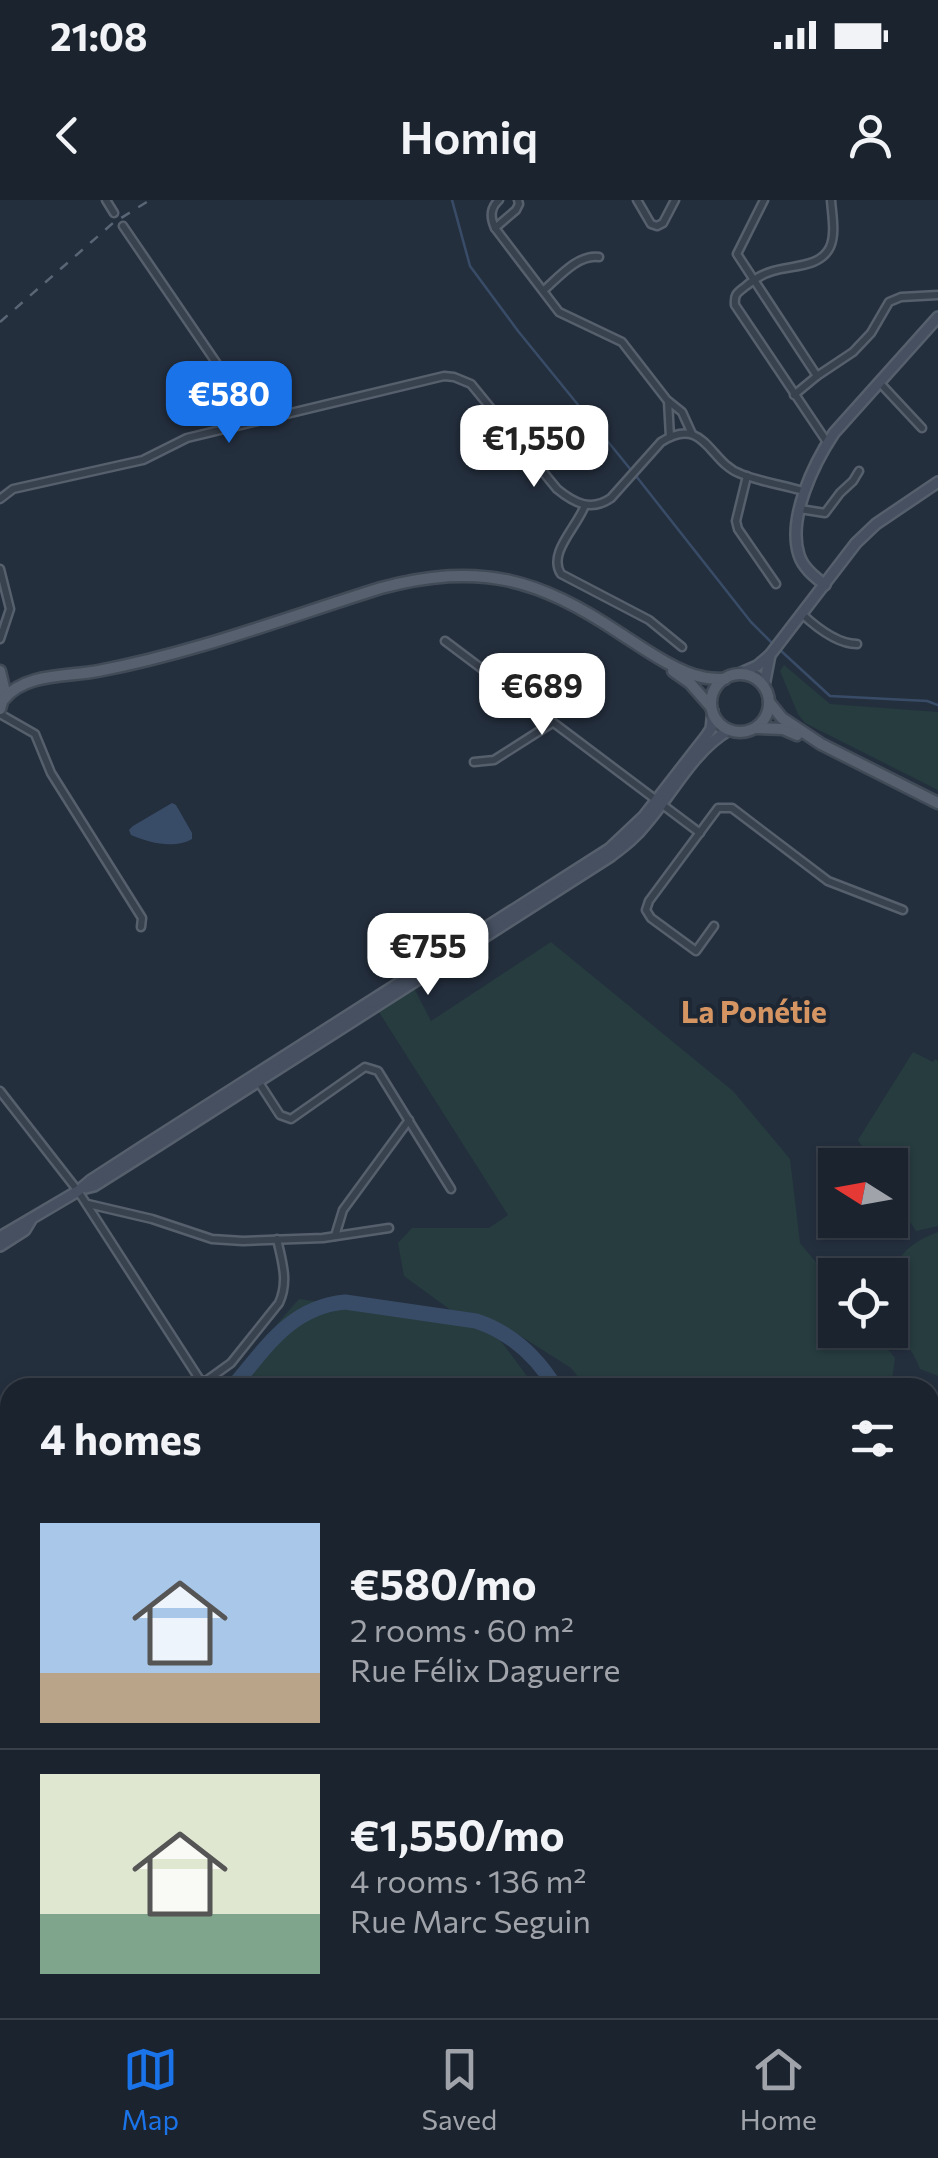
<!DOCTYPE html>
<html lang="en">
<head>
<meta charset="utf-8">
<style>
  :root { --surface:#1b232e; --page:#282f3a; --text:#f1f3f6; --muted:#a0a4aa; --line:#39404a; --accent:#1a73e8 }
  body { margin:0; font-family:Commissioner,sans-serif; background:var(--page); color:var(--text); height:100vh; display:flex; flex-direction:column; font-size:38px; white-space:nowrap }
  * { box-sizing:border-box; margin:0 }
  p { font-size:32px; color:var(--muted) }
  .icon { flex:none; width:55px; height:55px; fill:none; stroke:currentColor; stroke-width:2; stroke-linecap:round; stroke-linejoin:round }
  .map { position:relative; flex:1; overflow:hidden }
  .drawer { position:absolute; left:0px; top:1178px; width:940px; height:642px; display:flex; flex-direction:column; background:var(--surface); border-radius:30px 30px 0 0; box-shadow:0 2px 8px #0004,0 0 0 2px var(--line) }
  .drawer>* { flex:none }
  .needle { width:65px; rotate:281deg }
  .tools { position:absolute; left:818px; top:948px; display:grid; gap:20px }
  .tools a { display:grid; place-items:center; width:90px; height:90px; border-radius:0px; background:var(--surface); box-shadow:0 2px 8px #0004,0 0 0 2px var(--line); font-size:50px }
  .price { position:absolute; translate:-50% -85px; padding:0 22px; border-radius:20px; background:#fff; color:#222; font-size:32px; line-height:65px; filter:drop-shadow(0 2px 5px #0008) }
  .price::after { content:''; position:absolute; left:50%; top:60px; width:30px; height:22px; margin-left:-15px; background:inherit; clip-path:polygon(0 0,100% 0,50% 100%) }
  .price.selected { background:var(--accent); color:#fff }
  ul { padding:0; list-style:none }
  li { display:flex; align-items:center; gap:30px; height:250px; padding:0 40px }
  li+li { border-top:2px solid var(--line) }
  li span { display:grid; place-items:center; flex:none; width:280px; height:200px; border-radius:0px; color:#555 }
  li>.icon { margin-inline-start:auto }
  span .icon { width:120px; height:120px; fill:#fffc; stroke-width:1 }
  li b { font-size:42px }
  h2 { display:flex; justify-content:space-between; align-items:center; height:120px; padding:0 40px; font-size:42px }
  .status { display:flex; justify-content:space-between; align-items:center; height:70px; padding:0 50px; background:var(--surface); direction:ltr }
  .status svg { height:28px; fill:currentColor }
  header { display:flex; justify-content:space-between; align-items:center; height:130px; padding:0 40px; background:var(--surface); font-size:45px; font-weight:600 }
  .menu { display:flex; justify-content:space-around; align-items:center; height:140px; border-top:2px solid var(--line); background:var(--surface); font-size:28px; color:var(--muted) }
  .menu a { display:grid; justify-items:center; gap:5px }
  .menu .selected { color:var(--accent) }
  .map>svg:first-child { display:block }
  .green { fill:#263c3f }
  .water { fill:#394c67 }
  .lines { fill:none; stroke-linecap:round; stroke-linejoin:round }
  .stream { stroke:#394c67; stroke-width:2.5 }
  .river { stroke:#394c67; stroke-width:15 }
  .street-casing { stroke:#565f6c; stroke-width:11 }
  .secondary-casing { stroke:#565f6c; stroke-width:14 }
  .primary-casing { stroke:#414a57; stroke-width:15 }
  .street { stroke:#38414e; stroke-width:6 }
  .secondary { stroke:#465061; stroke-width:9 }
  .primary { stroke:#56606e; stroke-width:10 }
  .rail { stroke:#5a6575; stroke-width:2.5; stroke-dasharray:10 10; stroke-linecap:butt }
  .labels { text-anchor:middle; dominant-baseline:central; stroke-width:8; stroke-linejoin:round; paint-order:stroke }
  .quarter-label { font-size:30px; font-weight:bold; fill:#d59563; stroke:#1d2633 }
</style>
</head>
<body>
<div class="status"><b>21:08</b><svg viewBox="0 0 49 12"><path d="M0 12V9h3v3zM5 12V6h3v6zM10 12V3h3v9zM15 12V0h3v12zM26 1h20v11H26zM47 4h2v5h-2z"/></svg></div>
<header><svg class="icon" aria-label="back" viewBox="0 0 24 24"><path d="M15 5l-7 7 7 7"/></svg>Homiq<svg class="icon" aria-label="person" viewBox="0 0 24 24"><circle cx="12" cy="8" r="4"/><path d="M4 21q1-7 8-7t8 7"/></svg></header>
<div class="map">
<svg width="938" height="1818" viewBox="0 0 938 1818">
  <rect width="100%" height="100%" fill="#242f3e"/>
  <!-- green -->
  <g class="green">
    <path d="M784,465L830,504L938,512V590L805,523L798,514L780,471Z"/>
    <path d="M551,742L733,891L790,959L800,1043L835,1085V1130H872L895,1158L892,1180L908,1187H586L571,1168L500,1123L456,1114L404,1076L398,1043L412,1028H489L508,1015L377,809L413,786L431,821Z"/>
    <path d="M913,852L933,862L935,859L938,861V1026L916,1031L890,990V965H874L858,940Z"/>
    <path d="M938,1032V1176L920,1169C914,1151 900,1138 892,1120C889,1113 890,1105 890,1097C890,1062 905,1044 938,1032Z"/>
    <path d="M299,1099L489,1125L535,1187H222Z"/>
    <path d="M930,1197L938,1200V1495L930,1489Z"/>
    <path d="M0,1495H10V1609L0,1613Z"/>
    <path d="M930,1803L938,1808V1818H697L698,1810H930Z"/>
  </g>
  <!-- water -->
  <path class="water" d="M172,603L176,605L192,633V639C175,649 149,643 131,635L129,630L133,626Z"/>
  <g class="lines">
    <!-- stream -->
    <g class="stream">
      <path d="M452,0L470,66L518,131L631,270"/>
      <path d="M636,276L751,422L773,444"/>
      <path d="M779,449L830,496L927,501L938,505"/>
    </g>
    <!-- river -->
    <g class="river">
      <path d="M232,1188C265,1149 290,1107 345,1102L476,1121C510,1132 537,1157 556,1188"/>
      <path d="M0,1274H10"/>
      <path d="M930,1543L938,1549"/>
    </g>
    <defs>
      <g id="street">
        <path d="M106,0L114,13"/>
        <path d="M499,0C490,8 490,17 495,28L559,112L622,142L667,200L682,212L692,234"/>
        <path d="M637,0L651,24L657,26L663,23L675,0"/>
        <path d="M764,0L737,54L817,176L794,195"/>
        <path d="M123,26L256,221"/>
        <path d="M495,28L516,10L519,4L518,0"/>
        <path d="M544,90C559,77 578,54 599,57"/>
        <path d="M817,176L853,152L871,133L889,102L901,97L938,95"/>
        <path d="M879,182L922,228"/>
        <path d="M668,201L670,237"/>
        <path d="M827,242L735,105C734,94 737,93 746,86C754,79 763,74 773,71C792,65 820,68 830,47C836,34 832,15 831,0"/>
        <path d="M747,276L736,321L738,329L776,384"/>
        <path d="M0,299L13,289L143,260L187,238L444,176L454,177L471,184L557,289C574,303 591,312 611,298L661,242C705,214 709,263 741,274C761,282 783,285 803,291"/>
        <path d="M585,305C578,326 547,353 561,374L649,420L682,447"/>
        <path d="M800,309L825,313L840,293L853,281L859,271"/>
        <path d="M0,369L10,409L0,439"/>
        <path d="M802,414C816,427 837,444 857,444"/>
        <path d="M445,441L700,633"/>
        <path d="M0,514L35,534L51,573L142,718L141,727"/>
        <path d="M474,562L494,560L552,523"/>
        <path d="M714,726L696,751L651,718L646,710L649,701L718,608H732L828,681L903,710"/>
        <path d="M258,881L280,915L291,919L365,867L378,871L451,989"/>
        <path d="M0,891L78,991L200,1180L206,1181L231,1163L279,1103C289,1081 282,1062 277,1039"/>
        <path d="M88,1004L152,1019L212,1039L243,1041L323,1038L389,1028"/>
        <path d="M335,1036L343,1010L409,920"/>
        <path d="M0,1433H10"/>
        <path d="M930,1656L938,1657"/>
        <path d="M0,1723H10"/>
        <path d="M0,1787L10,1788"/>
        <path d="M930,1792L938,1796"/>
        <path d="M257,1810L284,1812"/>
        <path d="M156,1818L157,1810"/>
      </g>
      <g id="secondary">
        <path d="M825,385C815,377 803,368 799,355C787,318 814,263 834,233L938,117"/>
        <path d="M739,474L757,466L770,455L856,343L876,324L938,282"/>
        <path d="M764,486L770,455"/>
        <path d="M86,988L94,986L159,945L611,656C624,646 636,637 646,624C673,593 693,551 729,530"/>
        <path d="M0,1037L78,991L91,980L145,945L609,649L644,616L707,535L711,529L713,511"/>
        <path d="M0,1046L25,1030L31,1020"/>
      </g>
      <g id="primary">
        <path d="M0,471L5,492L0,509"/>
        <path d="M673,471L690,483L711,507"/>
        <circle cx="740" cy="503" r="29"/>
        <path d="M4,499C25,473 67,477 98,471C194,453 288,417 381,388C481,362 537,378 621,434C641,447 678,473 702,477C709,479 717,479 725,479"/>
        <path d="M769,502L782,518L821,544L938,603"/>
        <path d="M757,528L783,529L797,535"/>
      </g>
    </defs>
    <!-- street casing -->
    <use href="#street" class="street-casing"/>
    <!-- secondary casing -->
    <use href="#secondary" class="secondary-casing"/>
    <!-- primary casing -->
    <use href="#primary" class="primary-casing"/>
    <!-- street -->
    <use href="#street" class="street"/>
    <!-- secondary -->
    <use href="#secondary" class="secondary"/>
    <!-- primary -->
    <use href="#primary" class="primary"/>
    <!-- rail -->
    <path class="rail" d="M0,122L113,23L150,0"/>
  </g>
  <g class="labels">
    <!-- quarter labels -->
    <g class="quarter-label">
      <text x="754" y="810">La Ponétie</text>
    </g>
  </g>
</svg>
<div class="tools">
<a><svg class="needle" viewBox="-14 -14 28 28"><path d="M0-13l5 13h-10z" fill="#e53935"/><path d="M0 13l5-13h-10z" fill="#a0a4aa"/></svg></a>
<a><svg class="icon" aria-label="locate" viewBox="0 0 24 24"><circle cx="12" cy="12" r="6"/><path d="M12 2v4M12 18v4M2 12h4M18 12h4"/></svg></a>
</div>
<b class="price selected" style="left:229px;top:246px">€580</b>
<b class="price" style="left:534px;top:290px">€1,550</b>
<b class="price" style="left:542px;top:538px">€689</b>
<b class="price" style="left:428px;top:798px">€755</b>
<section class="drawer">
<h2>4 homes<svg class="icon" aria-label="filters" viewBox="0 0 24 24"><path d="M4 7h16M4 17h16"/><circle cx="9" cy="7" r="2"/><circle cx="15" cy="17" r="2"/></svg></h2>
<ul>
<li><span style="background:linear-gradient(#a9c7e8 75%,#b9a48a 0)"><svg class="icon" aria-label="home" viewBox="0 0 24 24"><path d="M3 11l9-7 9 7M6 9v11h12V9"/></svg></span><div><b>€580/mo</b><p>2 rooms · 60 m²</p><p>Rue Félix Daguerre</p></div></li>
<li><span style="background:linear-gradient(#dfe7d0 70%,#7fa58c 0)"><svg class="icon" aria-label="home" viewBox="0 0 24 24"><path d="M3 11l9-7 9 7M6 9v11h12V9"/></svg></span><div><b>€1,550/mo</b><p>4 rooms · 136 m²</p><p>Rue Marc Seguin</p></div></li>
</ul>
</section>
</div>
<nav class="menu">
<a class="selected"><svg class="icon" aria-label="map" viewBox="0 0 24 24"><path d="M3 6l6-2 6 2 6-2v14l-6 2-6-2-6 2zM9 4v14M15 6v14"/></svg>Map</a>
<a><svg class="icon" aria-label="saved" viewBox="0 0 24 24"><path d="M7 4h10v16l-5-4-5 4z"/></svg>Saved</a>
<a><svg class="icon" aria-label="home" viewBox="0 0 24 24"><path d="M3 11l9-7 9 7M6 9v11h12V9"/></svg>Home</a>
</nav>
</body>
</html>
